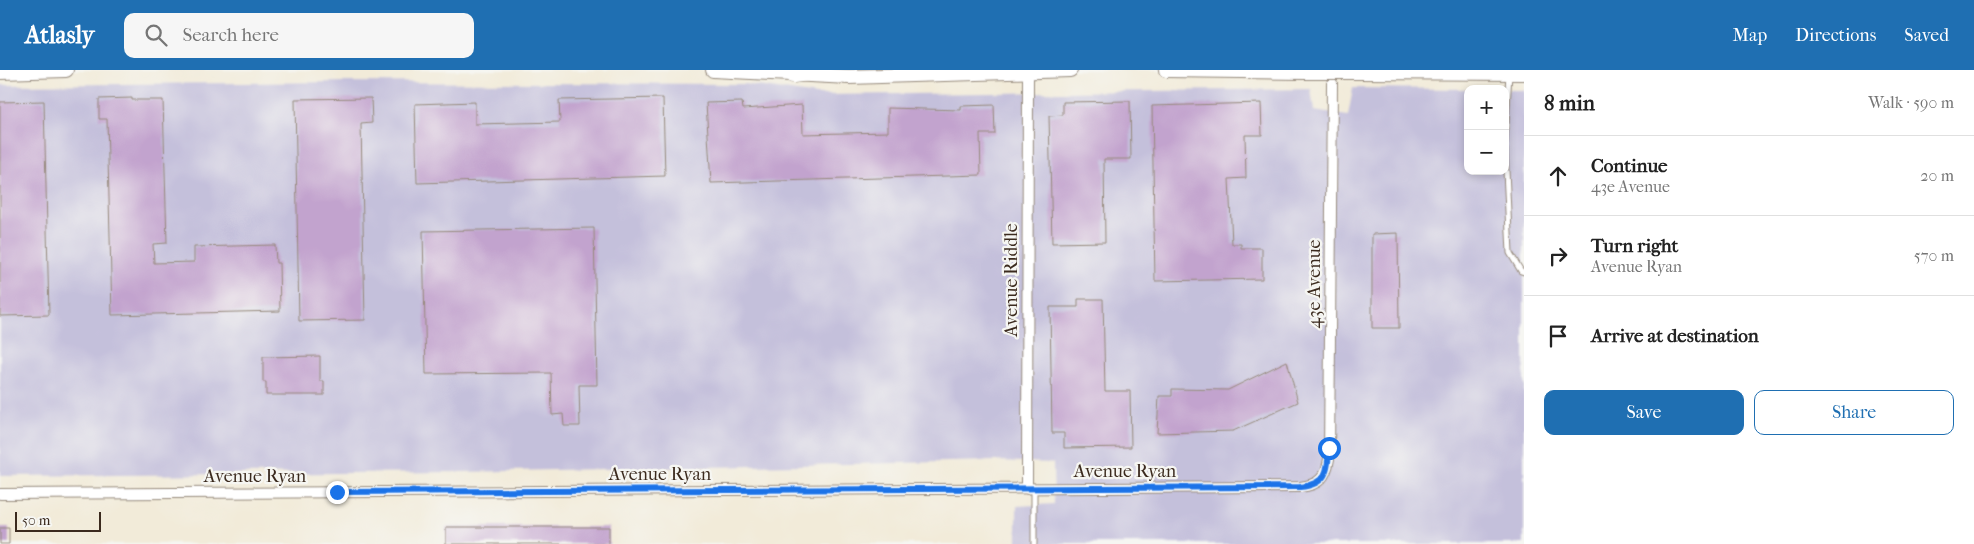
<!DOCTYPE html>
<meta charset="utf-8">
<style>
:root{--surface:#fff;--page:#f6f6f6;--text:#222;--muted:#767676;--line:#e0e0e0;--accent:#1f6fb2}
body{margin:0;font-family:"IM FELL French Canon",serif;background:var(--page);color:var(--text)}
.controls{position:absolute;right:15px;top:15px;display:grid;overflow:hidden;border-radius:10px;box-shadow:0 2px 8px #0003}
.controls button{width:45px;height:45px;display:grid;place-items:center;padding:0;border:0;border-bottom:1px solid var(--line);background:var(--surface);color:var(--text);font:25px sans-serif}
.scale{position:absolute;left:15px;bottom:12px;width:86px;box-sizing:border-box;padding-left:5px;border:2px solid #3b2a1e;border-top:0;font-size:14px;line-height:18px;white-space:nowrap;color:#3b2a1e;-webkit-text-stroke:4px #f6f6f2;paint-order:stroke}
.stop{position:absolute;width:15px;height:15px;margin:-11px;border:4px solid #1a73e8;border-radius:50%;background:#fff}
.stop.end{background:#1a73e8;border-color:#fff;box-shadow:0 1px 5px #0008}
.list{margin:0;padding:0;list-style:none}
h2{display:flex;justify-content:space-between;align-items:center;height:65px;margin:0;padding:0 20px;font-size:21px}
h2 small{font-size:16px;font-weight:400;color:var(--muted)}
.list li{display:grid;grid-template-columns:32px 1fr auto;gap:15px;align-items:center;box-sizing:border-box;height:80px;padding:0 20px;border-top:1px solid var(--line)}
.list b{display:block;font-size:19px;white-space:nowrap}
.list p{margin:0;font-size:16px;white-space:nowrap;color:var(--muted)}
.list em{font-size:16px;font-style:normal;color:var(--muted)}
.actions{display:flex;gap:10px;padding:15px 20px}
.actions a{flex:1;padding:11px 0;border:1px solid var(--accent);border-radius:10px;text-align:center;font-size:18px;color:var(--accent)}
.actions .main{background:var(--accent);color:#fff}
.icon{flex:none;width:28px;height:28px;fill:none;stroke:currentColor;stroke-width:2;stroke-linecap:round;stroke-linejoin:round}
.map{position:relative;flex:none;width:1524px;height:474px;overflow:hidden}
header{display:flex;align-items:center;gap:30px;box-sizing:border-box;height:70px;padding:0 25px;background:var(--accent);color:#fff}
header strong{font-size:24px}
nav{display:flex;gap:28px;margin-inline-start:auto;font-size:18px}
.search{width:350px;height:45px;background:var(--page);display:flex;align-items:center;gap:12px;box-sizing:border-box;padding:0 18px;border-radius:10px;color:var(--muted);font-size:19px}
main{display:flex}
aside{flex:1;background:var(--surface)}
.map>svg:first-child{display:block}
</style>
<header>
<strong>Atlasly</strong>
<div class="search"><svg class="icon" aria-label="search" viewBox="0 0 24 24"><circle cx="10" cy="10" r="6"/><path d="M15 15l6 6"/></svg>Search here</div>
<nav><a>Map</a><a>Directions</a><a>Saved</a></nav>
</header>
<main>
<div class="map">
<svg width="1524" height="474" viewBox="0 0 1524 474">
<rect width="100%" height="100%" fill="#f6f6f2"/>
<filter id="ink" filterUnits="userSpaceOnUse"><feTurbulence type="fractalNoise" baseFrequency=".02" numOctaves="2"/><feDisplacementMap in="SourceGraphic" scale="10" xChannelSelector="R" yChannelSelector="G"/><feConvolveMatrix kernelMatrix="1 2 1 2 8 2 1 2 1" color-interpolation-filters="sRGB"/></filter>
<filter id="wash" filterUnits="userSpaceOnUse"><feTurbulence type="fractalNoise" baseFrequency=".0096" numOctaves="4" result="noise"/><feDisplacementMap in="SourceGraphic" scale="20" xChannelSelector="R" yChannelSelector="G"/><feGaussianBlur stdDeviation="1.12" result="paint"/><feColorMatrix in="noise" values="0 0 0 0 0 0 0 0 0 0 0 0 0 0 0 0 0 1.4 0 .05"/><feComposite in="paint" operator="in"/></filter>
<g filter="url(#wash)">
<rect width="100%" height="100%" fill="#f2ebd9"/>
<!-- industrial -->
<path fill="#c4c0db" d="M 351,12 L 744,14 L 816,25 L 1311,19 L 1314,41 L 1348,46 L 1353,18 L 1470,19 L 1468,19 L 1468,101 L 1505,101 L 1505,20 L 1524,20 L 1524,474 L 1017,474 L 1017,436 L 1054,434 L 1053,393 L 997,391 L 461,402 L 0,406 L 0,15 Z"/>
<g id="blocks">
<!-- building -->
<path fill="#c2a3ce" d="M 132,28 L 132,30 L 163,30 L 167,173 L 153,174 L 154,193 L 194,192 L 194,177 L 275,175 L 276,193 L 279,193 L 280,241 L 112,245 L 107,49 L 99,49 L 99,29 Z
M 371,28 L 372,53 L 361,54 L 365,250 L 299,251 L 295,29 Z
M 663,28 L 665,106 L 417,113 L 415,34 L 475,32 L 475,54 L 560,52 L 559,30 Z
M 44,31 L 49,245 L 0,246 L 0,32 Z
M 1130,31 L 1131,89 L 1104,89 L 1105,172 L 1052,173 L 1049,46 L 1063,45 L 1063,32 Z
M 742,32 L 743,39 L 802,35 L 803,64 L 888,62 L 888,38 L 961,40 L 961,36 L 994,35 L 995,64 L 980,64 L 981,105 L 711,113 L 706,33 Z
M 1261,33 L 1262,65 L 1245,65 L 1246,108 L 1229,109 L 1232,174 L 1241,174 L 1241,178 L 1262,178 L 1262,209 L 1155,211 L 1152,36 Z
M 594,158 L 597,315 L 579,315 L 580,356 L 564,356 L 563,344 L 552,345 L 551,303 L 426,304 L 423,161 Z
M 1398,163 L 1399,258 L 1372,258 L 1372,164 Z
M 1078,229 L 1103,229 L 1105,321 L 1130,321 L 1131,377 L 1064,378 L 1064,363 L 1052,363 L 1050,237 L 1078,237 Z
M 320,286 L 320,311 L 324,311 L 324,325 L 266,325 L 266,312 L 263,312 L 263,287 Z
M 1287,291 L 1298,332 L 1233,361 L 1157,363 L 1159,326 L 1172,326 L 1172,319 L 1228,320 Z
M 446,457 L 609,457 L 609,474 L 446,474 Z
M 0,458 L 9,458 L 9,474 L 0,474 Z"/>
</g>
</g>
<g filter="url(#ink)">
<use href="#blocks" fill-opacity="0" stroke="#968a7c" stroke-width="1"/>
<g fill="none" stroke-linecap="round" stroke-linejoin="round">
<defs>
<path id="lane" d="M 1505,73 L 1509,3
M 1505,80 L 1510,183 L 1521,201 L 1524,202
M 1034,419 L 1034,474"/>
<path id="street" d="M 1027,419 L 1028,1
M 0,424 L 1300,417 C 1319,415 1326,408 1329,389 L 1332,13"/>
<path id="secondary" d="M 713,0 L 849,7 L 1070,0
M 1166,0 L 1305,2
M 0,2 L 66,0
M 1360,2 L 1524,3"/>
<path id="highway" d="M 793,4 L 822,0"/>
</defs>
<!-- lane casing -->
<use href="#lane" stroke="#968a7c" stroke-width="7"/>
<!-- street casing -->
<use href="#street" stroke="#968a7c" stroke-width="12"/>
<!-- secondary casing -->
<use href="#secondary" stroke="#968a7c" stroke-width="16"/>
<!-- highway casing -->
<use href="#highway" stroke="#968a7c" stroke-width="19"/>
<!-- lane -->
<use href="#lane" stroke="#fff" stroke-width="5"/>
<!-- street -->
<use href="#street" stroke="#fff" stroke-width="10"/>
<!-- secondary -->
<use href="#secondary" stroke="#fff" stroke-width="14"/>
<!-- highway -->
<use href="#highway" stroke="#fff" stroke-width="18"/>
<defs>
<path id="secondary-bridge" d="M 1305,2 L 1360,2"/>
</defs>
<!-- secondary-bridge casing -->
<use href="#secondary-bridge" stroke="#968a7c" stroke-width="16" stroke-linecap="butt"/>
<!-- secondary-bridge -->
<use href="#secondary-bridge" stroke="#fff" stroke-width="14"/>
</g>
</g>
<g fill="none" stroke-linecap="round" stroke-linejoin="round" filter="url(#ink)">
<!-- route -->
<path stroke="#1a73e8" stroke-width="6" d="M 337,422 L 1300,417 C 1327,414 1328,402 1329,378"/>
</g>
<g text-anchor="middle" stroke-width="4.5" stroke-linejoin="round" paint-order="stroke">
<!-- street labels -->
<g font-size="18" fill="#3b2a1e" stroke="#f6f6f2">
<text transform="translate(1011 210) rotate(-90)" y="6">Avenue Riddle</text>
<text transform="translate(1314 214) rotate(-90)" y="6">43e Avenue</text>
<text x="1125" y="407">Avenue Ryan</text>
<text x="660" y="410">Avenue Ryan</text>
<text x="255" y="412">Avenue Ryan</text>
</g>
</g>
</svg>
<div class="controls">
<button>+</button>
<button>−</button>
</div>
<div class="scale">50 m</div>
<div class="stop" style="left:1329px;top:378px"></div>
<div class="stop end" style="left:337px;top:422px"></div>
</div>
<aside>
<h2>8 min<small>Walk · 590 m</small></h2>
<ul class="list">
<li><svg class="icon" aria-label="ahead" viewBox="0 0 24 24"><path d="M12 20V5M6 11l6-6 6 6"/></svg><div><b>Continue</b><p>43e Avenue</p></div><em>20 m</em></li>
<li><svg class="icon" aria-label="right" viewBox="0 0 24 24"><path d="M7 20v-9h11M14 6l5 5-5 5"/></svg><div><b>Turn right</b><p>Avenue Ryan</p></div><em>570 m</em></li>
<li><svg class="icon" aria-label="arrive" viewBox="0 0 24 24"><path d="M6 21V4h12l-3 4 3 4H6"/></svg><div><b>Arrive at destination</b></div></li>
</ul>
<div class="actions"><a class="main">Save</a><a>Share</a></div>
</aside>
</main>
